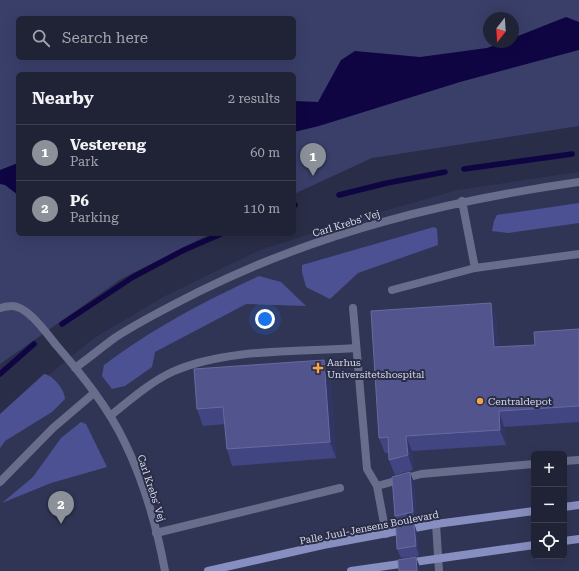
<!DOCTYPE html>
<meta charset="utf-8">
<style>
:root{--surface:#202235;--page:#282a3d;--text:#f1f3f6;--muted:#a2a4ad;--line:#3d3f50;--accent:#8c9099}
body{margin:0;font-family:"Roboto Serif",serif;background:var(--page);color:var(--text)}
.controls{position:absolute;right:12px;bottom:12px;display:grid;overflow:hidden;border-radius:6px;box-shadow:0 4px 16px #0002}
.controls button{width:36px;height:36px;display:grid;place-items:center;padding:0;border:0;border-bottom:1px solid var(--line);background:var(--surface);color:var(--text);font:20px sans-serif}
.compass{position:absolute;left:483px;top:12px;width:36px;height:36px;border-radius:50%;background:var(--surface);box-shadow:0 4px 16px #0002;rotate:197deg}
.you{position:absolute;left:265px;top:319px;width:14px;height:14px;margin:-10px;border:3px solid #fff;border-radius:50%;background:#1a73e8;box-shadow:0 0 0 6px #1a73e833}
.badge{display:grid;place-items:center;width:26px;height:26px;border-radius:50%;background:var(--accent);color:#fff;font-size:13px;font-weight:700}
.pin{position:absolute;translate:-50% -33px;filter:drop-shadow(0 1px 2px #0008)}
.pin::after{content:'';position:absolute;top:21px;width:14px;height:12px;background:inherit;clip-path:polygon(0 0,100% 0,50% 100%)}
.list{margin:0;padding:0;list-style:none}
h2{display:flex;justify-content:space-between;align-items:center;height:52px;margin:0;padding:0 16px;font-size:17px}
h2 small{font-size:13px;font-weight:400;color:var(--muted)}
.list li{display:grid;grid-template-columns:26px 1fr auto;gap:12px;align-items:center;box-sizing:border-box;height:56px;padding:0 16px;border-top:1px solid var(--line)}
.list b{display:block;font-size:15px;white-space:nowrap}
.list p{margin:0;font-size:13px;white-space:nowrap;color:var(--muted)}
.list em{font-size:13px;font-style:normal;color:var(--muted)}
.icon{flex:none;width:22px;height:22px;fill:none;stroke:currentColor;stroke-width:2;stroke-linecap:round;stroke-linejoin:round}
.map{position:relative;flex:none;width:579px;height:571px;overflow:hidden}
.search{position:absolute;background:var(--surface);box-shadow:0 4px 16px #0002;left:16px;top:16px;width:280px;height:44px;display:flex;align-items:center;gap:10px;box-sizing:border-box;padding:0 14px;border-radius:6px;color:var(--muted);font-size:15px}
.panel{position:absolute;background:var(--surface);box-shadow:0 4px 16px #0002;left:16px;top:72px;width:280px;height:164px;border-radius:6px}
.map>svg:first-child{display:block}
</style>
<div class="map">
<svg width="579" height="571" viewBox="0 0 579 571">
<rect width="100%" height="100%" fill="#2a2d47"/>
<!-- built -->
<path fill="#313555" fill-rule="evenodd" d="M 579,172 L 579,571 L 0,571 L 0,415 L 94,338 L 165,296 L 260,250 L 373,214 L 458,190 ZM 534,454 L 564,454 L 564,556 L 534,556 Z"/>
<!-- green -->
<path fill="#3a3f6a" fill-rule="evenodd" d="M 0,0 L 579,0 L 579,126 L 372,158 L 294,194 L 294,74 L 18,74 L 18,234 L 210,234 L 121,279 L 0,364 ZM 18,18 L 294,18 L 294,58 L 18,58 ZM 489,18 L 513,18 L 513,42 L 489,42 Z"/>
<!-- forest -->
<path fill="#4c5194" d="M 579,203 L 579,223 L 508,233 L 492,231 L 494,221 L 497,215 Z
M 434,227 L 437,229 L 438,245 L 358,273 L 330,299 L 306,287 L 302,272 L 302,265 Z
M 259,276 L 281,282 L 306,306 L 246,304 L 155,352 L 152,367 L 125,386 L 112,389 L 102,376 L 104,365 C 153,328 203,302 259,276 Z
M 44,374 C 53,375 65,390 65,399 L 52,412 L 5,441 L 0,448 L 0,414 Z
M 81,422 L 86,424 L 107,467 L 51,483 L 2,503 L 33,477 L 61,438 Z"/>
<!-- water -->
<path fill="#0f0543" d="M 566,17 L 579,22 L 579,50 L 460,82 L 319,126 L 294,132 L 294,101 L 318,102 L 341,60 L 355,51 L 420,57 L 487,48 L 503,42 L 513,42 L 513,38 Z
M 18,163 L 18,195 L 5,185 L 0,184 L 0,170 Z"/>
<g fill="none" stroke-linecap="round" stroke-linejoin="round">
<!-- stream -->
<path stroke="#0f0543" stroke-width="5.5" d="M 464,169 L 572,154
M 339,195 L 387,183 L 445,172
M 294,206 L 295,205
M 62,324 L 133,277 L 184,250 L 221,234
M 0,374 L 34,344"/>
<!-- lane -->
<path stroke="#686d8c" stroke-width="8" d="M 462,201 L 475,268
M 392,290 L 475,268 L 579,254
M 0,308 C 4,307 8,306 12,306 C 28,306 47,334 57,346 C 82,375 108,407 125,443 C 144,482 157,528 165,571
M 353,308 L 367,469 L 377,486 L 386,534
M 75,368 C 89,358 102,347 116,337 C 142,320 171,306 198,292 C 319,232 446,201 579,182
M 110,416 C 130,400 149,383 172,372 C 225,348 299,352 356,348
M 564,461 L 579,460
M 0,482 L 53,428 L 94,393
M 377,486 L 421,474 L 534,464
M 436,524 L 439,571
M 156,533 L 340,488"/>
<!-- secondary -->
<path stroke="#878fc0" stroke-width="8" d="M 564,507 L 579,505
M 564,541 L 579,539
M 208,571 L 323,545 L 436,524 L 534,511
M 351,571 L 534,545"/>
</g>
<!-- wall -->
<path fill="#414582" d="M 491,303 L 496,318 L 498,347 L 535,345 L 579,329 L 579,422 L 504,427 L 506,445 L 412,451 L 413,470 L 395,475 L 389,460 L 389,453 L 385,453 L 379,438 Z
M 324,360 L 330,377 L 336,458 L 232,466 L 227,449 L 225,424 L 203,426 L 197,409 Z
M 414,482 L 417,522 L 398,525 L 395,516 Z
M 414,523 L 417,533 L 419,556 L 401,558 L 397,549 Z"/>
<!-- shaded-wall -->
<path fill="#313566" d="M 491,303 L 496,318 L 499,363 L 494,347 Z
M 324,360 L 330,377 L 336,458 L 330,442 Z
M 499,411 L 504,427 L 506,445 L 500,430 Z
M 406,436 L 412,451 L 413,470 L 408,455 Z
M 410,472 L 414,482 L 417,522 L 413,512 Z
M 414,523 L 417,533 L 419,556 L 416,546 Z
M 416,557 L 420,567 L 420,571 L 417,571 Z"/>
<!-- building -->
<path fill="#52558d" stroke="#676a9c" d="M 491,303 L 494,347 L 535,345 L 534,332 L 579,329 L 579,406 L 499,411 L 500,430 L 406,436 L 408,455 L 389,460 L 388,437 L 379,438 L 371,311 Z
M 324,360 L 330,442 L 227,449 L 223,407 L 197,409 L 194,369 Z
M 410,472 L 413,512 L 395,516 L 392,477 Z
M 414,523 L 416,546 L 397,549 L 396,527 Z
M 416,557 L 417,571 L 399,571 L 398,560 Z"/>
<!-- markers -->
<g fill="#f4a443" stroke="#2a2d47" stroke-width="1.5">
<path d="M316 362h4v4h4v4h-4v4h-4v-4h-4v-4h4z"/>
<circle cx="480" cy="401" r="4"/>
</g>
<g text-anchor="middle" stroke-width="4" stroke-linejoin="round" paint-order="stroke">
<!-- street labels -->
<g font-size="10" fill="#d8dbeb" stroke="#2a2d47">
<text transform="translate(346 223) rotate(-17)" y="4">Carl Krebs' Vej</text>
<text transform="translate(152 488) rotate(72)" y="4">Carl Krebs' Vej</text>
<text transform="translate(369 527) rotate(-11)" y="4">Palle Juul-Jensens Boulevard</text>
</g>
<!-- poi labels -->
<g font-size="10" fill="#d8dbeb" stroke="#2a2d47" text-anchor="start">
<text x="327" y="366">Aarhus<tspan x="327" dy="12">Universitetshospital</tspan></text>
<text x="488" y="405">Centraldepot</text>
</g>
</g>
</svg>
<div class="controls">
<button>+</button>
<button>−</button>
<button><svg class="icon" aria-label="locate" viewBox="0 0 24 24"><circle cx="12" cy="12" r="6"/><path d="M12 2v4M12 18v4M2 12h4M18 12h4"/></svg></button>
</div>
<svg class="compass" viewBox="-18 -18 36 36"><path d="M0-13l5 13h-10z" fill="#e53935"/><path d="M0 13l5-13h-10z" fill="#a2a4ad"/></svg>
<div class="you"></div>
<div class="pin badge" style="left:313px;top:176px">1</div>
<div class="pin badge" style="left:61px;top:524px">2</div>
<div class="search"><svg class="icon" aria-label="search" viewBox="0 0 24 24"><circle cx="10" cy="10" r="6"/><path d="M15 15l6 6"/></svg>Search here</div>
<section class="panel">
<h2>Nearby<small>2 results</small></h2>
<ul class="list">
<li><span class="badge">1</span><div><b>Vestereng</b><p>Park</p></div><em>60 m</em></li>
<li><span class="badge">2</span><div><b>P6</b><p>Parking</p></div><em>110 m</em></li>
</ul>
</section>
</div>
